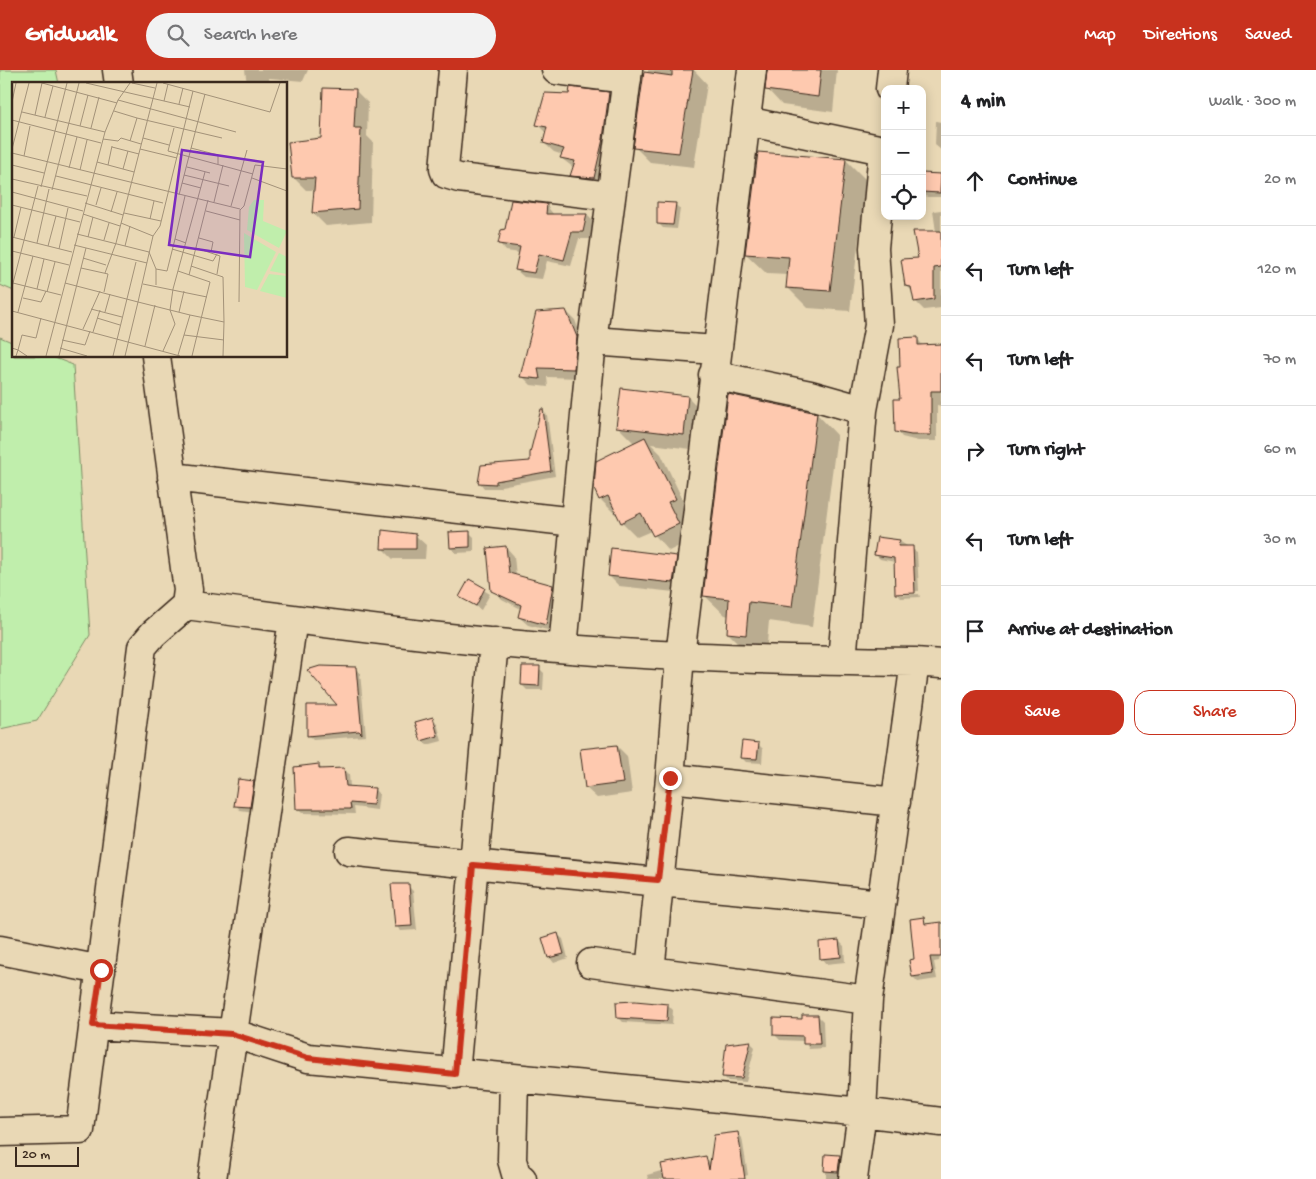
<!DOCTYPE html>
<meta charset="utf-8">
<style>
:root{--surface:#fff;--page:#f2f2f2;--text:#202124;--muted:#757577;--line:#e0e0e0;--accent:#c8321e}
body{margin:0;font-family:"Gochi Hand",sans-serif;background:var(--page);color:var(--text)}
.controls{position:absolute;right:15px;top:15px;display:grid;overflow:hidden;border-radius:10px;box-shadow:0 2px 12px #0003}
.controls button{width:45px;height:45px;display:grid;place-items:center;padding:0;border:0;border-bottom:1px solid var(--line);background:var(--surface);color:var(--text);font:25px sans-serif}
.scale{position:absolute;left:15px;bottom:12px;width:64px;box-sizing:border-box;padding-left:5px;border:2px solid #3b2a1e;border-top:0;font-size:14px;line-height:18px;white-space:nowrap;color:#3b2a1e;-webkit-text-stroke:4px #e9d8b5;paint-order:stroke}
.stop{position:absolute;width:15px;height:15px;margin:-11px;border:4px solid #c8321e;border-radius:50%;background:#fff}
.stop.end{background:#c8321e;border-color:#fff;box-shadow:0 1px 5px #0008}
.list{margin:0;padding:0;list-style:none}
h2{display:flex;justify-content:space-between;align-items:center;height:65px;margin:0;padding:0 20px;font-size:21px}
h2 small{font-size:16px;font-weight:400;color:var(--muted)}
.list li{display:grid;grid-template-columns:32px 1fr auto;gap:15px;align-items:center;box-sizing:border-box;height:90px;padding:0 20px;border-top:1px solid var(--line)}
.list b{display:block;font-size:19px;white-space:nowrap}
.list em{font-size:16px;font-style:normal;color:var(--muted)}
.actions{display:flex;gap:10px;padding:15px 20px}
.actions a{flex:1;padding:11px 0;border:1px solid var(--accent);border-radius:15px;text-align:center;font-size:18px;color:var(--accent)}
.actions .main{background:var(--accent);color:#fff}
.icon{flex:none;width:28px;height:28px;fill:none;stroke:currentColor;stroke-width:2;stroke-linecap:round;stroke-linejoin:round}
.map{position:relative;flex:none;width:941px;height:1109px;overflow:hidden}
header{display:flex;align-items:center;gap:30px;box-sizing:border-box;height:70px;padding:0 25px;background:var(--accent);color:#fff}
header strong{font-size:24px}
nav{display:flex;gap:28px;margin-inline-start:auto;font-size:18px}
.search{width:350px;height:45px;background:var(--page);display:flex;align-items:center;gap:12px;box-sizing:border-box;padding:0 18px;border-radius:28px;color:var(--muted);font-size:19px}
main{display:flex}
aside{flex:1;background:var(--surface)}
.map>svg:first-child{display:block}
</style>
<header>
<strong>Gridwalk</strong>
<div class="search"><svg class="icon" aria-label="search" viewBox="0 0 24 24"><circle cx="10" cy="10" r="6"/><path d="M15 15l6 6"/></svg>Search here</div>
<nav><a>Map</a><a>Directions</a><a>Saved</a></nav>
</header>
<main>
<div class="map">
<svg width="941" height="1109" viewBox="0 0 941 1109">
<rect width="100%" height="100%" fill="#e9d8b5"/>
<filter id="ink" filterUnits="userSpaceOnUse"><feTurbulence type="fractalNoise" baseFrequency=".02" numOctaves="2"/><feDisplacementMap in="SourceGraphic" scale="10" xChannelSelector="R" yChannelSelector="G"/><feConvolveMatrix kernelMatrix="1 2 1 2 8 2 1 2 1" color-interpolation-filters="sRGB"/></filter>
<g filter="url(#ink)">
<!-- green -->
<path fill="#c0eeac" stroke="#7e8c65" d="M 0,0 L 56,0 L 59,14 L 14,14 L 14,221 L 0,215 Z
M 0,267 L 14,273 L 14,286 L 50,286 L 73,295 L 90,565 L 37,651 L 0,659 Z"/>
<!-- shadow -->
<path fill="#0003" fill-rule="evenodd" d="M 245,0 L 308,0 L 303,11 L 269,8 L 270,14 L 247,14 Z
M 648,0 L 694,0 L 707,14 L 694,97 L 650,92 L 635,77 Z
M 768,0 L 837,0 L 833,42 L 782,35 L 767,19 Z
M 355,20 L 368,33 L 367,66 L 373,72 L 371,152 L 326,156 L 313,143 L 315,120 L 306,120 L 293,107 Z
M 609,24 L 618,33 L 603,117 L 581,115 L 572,105 L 574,98 L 561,88 L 563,85 L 554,82 L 544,73 L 547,64 L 538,55 L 570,25 Z
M 936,51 L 941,52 L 941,80 L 935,75 Z
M 759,84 L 846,90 L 866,110 L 850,241 L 808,238 L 787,217 L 788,205 L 767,204 L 746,184 Z
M 923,105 L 941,106 L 941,127 L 927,127 L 922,122 Z
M 675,134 L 680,139 L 677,159 L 663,158 L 658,153 Z
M 546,135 L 554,145 L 587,145 L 594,152 L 590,169 L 579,169 L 571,196 L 547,191 L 542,209 L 524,207 L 516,200 L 520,183 L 506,181 L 499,173 L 506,160 Z
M 941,140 L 941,238 L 924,240 L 916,232 L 914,223 L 906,215 L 936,162 L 933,141 Z
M 566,241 L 575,250 L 585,277 L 582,308 L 547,307 L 548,317 L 531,315 L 522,306 Z
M 917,268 L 923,276 L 941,276 L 941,294 L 907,301 Z
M 941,308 L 941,336 L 937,335 L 937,371 L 918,371 L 902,367 L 897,361 L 901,330 Z
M 729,326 L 817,344 L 837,365 L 812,557 L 769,551 L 766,584 L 748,583 L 728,563 L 729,546 L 725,545 L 704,525 Z
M 688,327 L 703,342 L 699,380 L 651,374 L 661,384 L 690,445 L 683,448 L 693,469 L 669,481 L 651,461 L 637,467 L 622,452 L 618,444 L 616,445 L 600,429 L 635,374 L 618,357 ZM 646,439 L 647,441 L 626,451 L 626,448 Z
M 542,340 L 547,345 L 555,406 L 501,416 L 500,418 L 484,418 L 480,413 L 532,392 Z
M 469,462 L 474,467 L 474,482 L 456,483 L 451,478 Z
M 415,465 L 426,475 L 425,489 L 393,489 L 382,478 Z
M 899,471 L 917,482 L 919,521 L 899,522 L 899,525 L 919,524 L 920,527 L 901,528 L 896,523 L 895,492 L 880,489 L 876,485 Z
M 506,477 L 514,486 L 516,506 L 553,516 L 561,525 L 555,562 L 528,555 L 519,547 L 521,539 L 502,529 L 493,520 Z
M 676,487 L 686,497 L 683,523 L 619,516 L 609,506 Z
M 469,511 L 490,524 L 481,540 L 461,527 Z
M 355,598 L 360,603 L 366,666 L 313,670 L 308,665 L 340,637 Z
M 539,598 L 544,603 L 543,620 L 527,620 L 522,615 Z
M 432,648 L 437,653 L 442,671 L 427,675 L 422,671 Z
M 758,674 L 763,679 L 762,693 L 746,692 L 741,687 Z
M 617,676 L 627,686 L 632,723 L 597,728 L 586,718 Z
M 318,695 L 323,700 L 344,699 L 349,704 L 350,717 L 374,719 L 379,724 L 377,740 L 354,737 L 355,744 L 302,743 L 297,739 Z
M 253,712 L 258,717 L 254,742 L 240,740 L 236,735 Z
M 408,816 L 413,821 L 417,860 L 401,861 L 396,856 Z
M 923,849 L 928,855 L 941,853 L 941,882 L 939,891 L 934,892 L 937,909 L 918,912 L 913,907 L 911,891 L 916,890 Z
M 558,865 L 563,869 L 568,888 L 554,893 L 550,888 L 544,868 Z
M 839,871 L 844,876 L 845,892 L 826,894 L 822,889 Z
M 668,935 L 673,940 L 672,955 L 623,952 L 618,947 Z
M 818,946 L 823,951 L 824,978 L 809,979 L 804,971 L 780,970 L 775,965 L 804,950 Z
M 750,972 L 755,977 L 746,1012 L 728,1011 L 723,1006 Z
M 738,1063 L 742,1068 L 748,1105 L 736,1109 L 648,1109 L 647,1105 L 706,1088 L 711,1093 Z
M 826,1085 L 840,1086 L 845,1091 L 844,1109 L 826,1109 Z"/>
<!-- building -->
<path fill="#fec9af" stroke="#3b2a1e" d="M 672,0 L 693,0 L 679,83 L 633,78 L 644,2 L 672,6 Z
M 767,0 L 821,0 L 818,27 L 765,20 Z
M 570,17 L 609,22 L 603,69 L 594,108 L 570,106 L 575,91 L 560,88 L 564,79 L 543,73 L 547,57 L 536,55 L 545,23 L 569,24 Z
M 323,18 L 356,19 L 354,58 L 361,58 L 358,139 L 312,143 L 315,108 L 292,108 L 288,72 L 321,68 Z
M 758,82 L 846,89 L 830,221 L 786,218 L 789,187 L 745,184 Z
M 922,103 L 941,104 L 940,123 L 922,122 Z
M 511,130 L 547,134 L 546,144 L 587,144 L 583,162 L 572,162 L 564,190 L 539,184 L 534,203 L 515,200 L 520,177 L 498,174 L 501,160 L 505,159 Z
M 657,132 L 676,133 L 673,155 L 657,154 Z
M 913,161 L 941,161 L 941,197 L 934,198 L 934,229 L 914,232 L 911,217 L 905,216 L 901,189 L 918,188 Z
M 566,240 L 577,267 L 574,299 L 538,298 L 540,309 L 520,307 L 536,242 Z
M 918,267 L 918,275 L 941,274 L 941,321 L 931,321 L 931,365 L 911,365 L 895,362 L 894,329 L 900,329 L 897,297 L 900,297 L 899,268 Z
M 621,318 L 688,326 L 684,365 L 616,357 Z
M 728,324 L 817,343 L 792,537 L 749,532 L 746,565 L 727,563 L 729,529 L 703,526 Z
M 541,339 L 543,339 L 551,401 L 496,411 L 496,414 L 478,413 L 481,395 L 530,391 L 530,383 Z
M 645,367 L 676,429 L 668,432 L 679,454 L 653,466 L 641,443 L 621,453 L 608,426 L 599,430 L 594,419 L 596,391 Z
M 382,460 L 416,464 L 416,479 L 381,479 Z
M 470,461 L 470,477 L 450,478 L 449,462 Z
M 877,467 L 900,470 L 898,476 L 913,476 L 915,523 L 895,524 L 894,488 L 874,485 Z
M 506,476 L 509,503 L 553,515 L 546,555 L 518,547 L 521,535 L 491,521 L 487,478 Z
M 611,478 L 677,486 L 673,513 L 608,506 Z
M 469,509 L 485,518 L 476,536 L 459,527 Z
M 320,596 L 356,597 L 362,664 L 359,661 L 307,666 L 307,635 L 337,635 L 307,600 Z
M 522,596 L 540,596 L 539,616 L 521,615 Z
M 433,647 L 438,666 L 421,671 L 415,652 Z
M 742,671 L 759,673 L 757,689 L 740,688 Z
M 617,675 L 623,713 L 585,718 L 580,679 Z
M 319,694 L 319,699 L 344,698 L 346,716 L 375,718 L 373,735 L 350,733 L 351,739 L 296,739 L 294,697 Z
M 238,709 L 254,711 L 250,737 L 234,736 Z
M 391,814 L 409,814 L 412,856 L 395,857 Z
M 924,847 L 925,854 L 941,852 L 941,887 L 930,887 L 933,904 L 912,907 L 909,890 L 914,889 L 910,849 Z
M 558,863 L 564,884 L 548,888 L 542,868 Z
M 839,870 L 841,887 L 820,889 L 819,872 Z
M 635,931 L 668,934 L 667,951 L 617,948 L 616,932 Z
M 802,945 L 818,945 L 820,974 L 803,974 L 803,966 L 773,965 L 773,948 L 802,949 Z
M 751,971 L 742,1008 L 722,1007 L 726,974 Z
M 738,1062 L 745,1109 L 664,1109 L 661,1094 L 706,1086 L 709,1100 L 714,1065 Z
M 825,1084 L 840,1085 L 838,1102 L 824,1101 Z"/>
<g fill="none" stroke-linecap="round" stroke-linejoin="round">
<defs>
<path id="minor" d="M 117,0 L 119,14
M 453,0 L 444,99 L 446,104 L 459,108 L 610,126
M 556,0 L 627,9
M 890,19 L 892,0
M 746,51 L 883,80 L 874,178 L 879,255 L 863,340 L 842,591
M 592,271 L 716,280
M 713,305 L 810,325 L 863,340
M 172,407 L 575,452
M 186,535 C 350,557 515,579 681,586 C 759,590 837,591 915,592 L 941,594
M 563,578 L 592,271 L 628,0
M 670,708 L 896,732
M 349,781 C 526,801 704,815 881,834
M 0,880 L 101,900
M 591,893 L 868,930
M 650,901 L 670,708 L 680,586 L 752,0
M 93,955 L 232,963 L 308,988 L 862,1042 L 941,1052
M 455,1004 L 494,572
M 514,1010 L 512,1090 L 516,1104 L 522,1109
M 0,1062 L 80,1060 L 142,577 L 153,564 L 186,535 L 188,520 L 156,286
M 212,1109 L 293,549
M 853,1109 L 862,1042 L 868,930 L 915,592"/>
</defs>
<!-- minor casing -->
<use href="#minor" stroke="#3b2a1e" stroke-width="31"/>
<!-- minor -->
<use href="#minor" stroke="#e9d8b5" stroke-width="28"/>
</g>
</g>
<g fill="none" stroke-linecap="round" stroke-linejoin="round" filter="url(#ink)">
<!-- route -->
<path stroke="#c8321e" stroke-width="6" d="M 101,900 L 93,955 L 232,964 L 308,988 L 455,1004 L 473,795 L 658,810 L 670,708"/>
</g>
<!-- overview -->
<g transform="translate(12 12)">
<rect width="275" height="275" fill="#e9d8b5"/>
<path d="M 242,118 L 252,118 L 251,139 L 275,149 L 267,166 L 235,148 L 237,125 ZM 232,151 L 264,170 L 245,208 L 233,205 ZM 267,171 L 275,175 L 275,192 L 258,189 ZM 257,192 L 275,194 L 275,216 L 248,209 Z" fill="#c0eeac"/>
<path fill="none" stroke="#a39279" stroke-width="1" d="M 30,1 L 105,21M 74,1 L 178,25M 120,1 L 143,6M 151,1 L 258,30 L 268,1M 106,18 L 224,50M 152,19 L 156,2M 0,20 L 4,1M 167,22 L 171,6M 102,29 L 125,36M 10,30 L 93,50M 23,33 L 30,1M 33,35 L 41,4M 0,38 L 89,61M 68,44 L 76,13M 79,46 L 87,15M 131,56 L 157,63M 91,57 L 106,59 L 109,56 L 129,62M 118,59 L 125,36 L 210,56M 100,65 L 127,72M 179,66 L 206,73 L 206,82M 0,67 L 17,1M 128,67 L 165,76M 156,69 L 241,92M 156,69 L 162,46M 0,71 L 228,127M 12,74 L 18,44M 85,80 L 122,90M 0,83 L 32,91M 96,83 L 100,64M 175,85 L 198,91M 57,86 L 65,55M 111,87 L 116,69M 68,88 L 75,58M 172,93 L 217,104M 44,94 L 151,121M 240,96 L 275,109M 0,97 L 75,114M 170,101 L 189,106M 29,105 L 55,1M 40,108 L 67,1M 0,110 L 71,129M 167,113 L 193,12M 173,114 L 163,157 L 174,161M 202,120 L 211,83M 73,121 L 111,133M 0,123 L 68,140M 84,123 L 89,106M 219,124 L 235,68M 194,129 L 228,138M 99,130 L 105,110M 112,131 L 149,139M 71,132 L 108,144M 138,137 L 142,119M 109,141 L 141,154 L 148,144 L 181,9M 65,152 L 137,170 L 144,187 L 144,203M 141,154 L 126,220 L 178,233 L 166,273M 0,155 L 60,170M 2,155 L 9,125M 76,155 L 81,135M 187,156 L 201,160 L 199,170M 92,158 L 97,141M 25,161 L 37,107M 62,163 L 135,181M 36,164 L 44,134M 113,164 L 118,144M 184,166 L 208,174 L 205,192M 47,167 L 56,126M 160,167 L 201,179 L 205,172M 0,169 L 57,183M 71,176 L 94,183M 179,184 L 211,195 L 212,240M 69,186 L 96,192 L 92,210M 144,187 L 155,189 L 163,157M 166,189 L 198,200 L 180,274M 93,191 L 104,161 L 145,1M 177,193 L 196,118M 1,201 L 49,213M 53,201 L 126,220 L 113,274M 131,202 L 195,215M 0,205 L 26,104M 25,207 L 32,177M 35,210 L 43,180M 11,216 L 29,220 L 34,209M 227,220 L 228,128 L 232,124 L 243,83 L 275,87M 79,227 L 110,235M 0,229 L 168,274M 6,230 L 21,174M 93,230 L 98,212M 167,230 L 172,209M 178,233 L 212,240 L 211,274M 85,236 L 108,243M 71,247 L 88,209M 81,250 L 88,228M 172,253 L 212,258M 50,258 L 73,263 L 78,249M 133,264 L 143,223M 0,266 L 6,268 L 10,253 L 24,256 L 29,236M 48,266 L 75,274M 151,269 L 163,242 L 158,228 L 161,207 L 193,90M 4,274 L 6,268 L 15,274M 34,274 L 93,50 L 106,18 L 118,1M 47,274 L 74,166M 101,274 L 124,180"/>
<path fill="#7b2cbf" fill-opacity="0.15" stroke="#7b2cbf" stroke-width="2.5" d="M 170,68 L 251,80 L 238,175 L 157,163 Z"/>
<rect width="275" height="275" fill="none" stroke="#3b2a1e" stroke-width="2.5"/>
</g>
</svg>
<div class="controls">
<button>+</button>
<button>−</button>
<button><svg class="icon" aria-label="locate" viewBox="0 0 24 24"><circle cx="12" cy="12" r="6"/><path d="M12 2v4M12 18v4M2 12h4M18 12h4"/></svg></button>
</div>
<div class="scale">20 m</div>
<div class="stop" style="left:101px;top:900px"></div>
<div class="stop end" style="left:670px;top:708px"></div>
</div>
<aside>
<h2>4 min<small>Walk · 300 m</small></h2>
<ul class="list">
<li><svg class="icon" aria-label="ahead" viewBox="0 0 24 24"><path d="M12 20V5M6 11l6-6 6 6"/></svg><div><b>Continue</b></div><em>20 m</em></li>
<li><svg class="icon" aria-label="left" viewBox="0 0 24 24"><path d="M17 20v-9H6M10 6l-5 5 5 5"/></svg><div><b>Turn left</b></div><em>120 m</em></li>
<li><svg class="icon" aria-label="left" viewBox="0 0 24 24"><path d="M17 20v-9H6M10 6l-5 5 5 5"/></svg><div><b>Turn left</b></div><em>70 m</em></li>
<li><svg class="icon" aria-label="right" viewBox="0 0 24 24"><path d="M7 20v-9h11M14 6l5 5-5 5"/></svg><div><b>Turn right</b></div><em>60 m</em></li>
<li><svg class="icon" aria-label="left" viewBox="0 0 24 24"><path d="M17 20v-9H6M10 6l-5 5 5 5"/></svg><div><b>Turn left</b></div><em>30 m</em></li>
<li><svg class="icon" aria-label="arrive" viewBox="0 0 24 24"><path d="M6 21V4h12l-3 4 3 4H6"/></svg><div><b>Arrive at destination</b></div></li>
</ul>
<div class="actions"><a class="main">Save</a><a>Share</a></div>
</aside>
</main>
